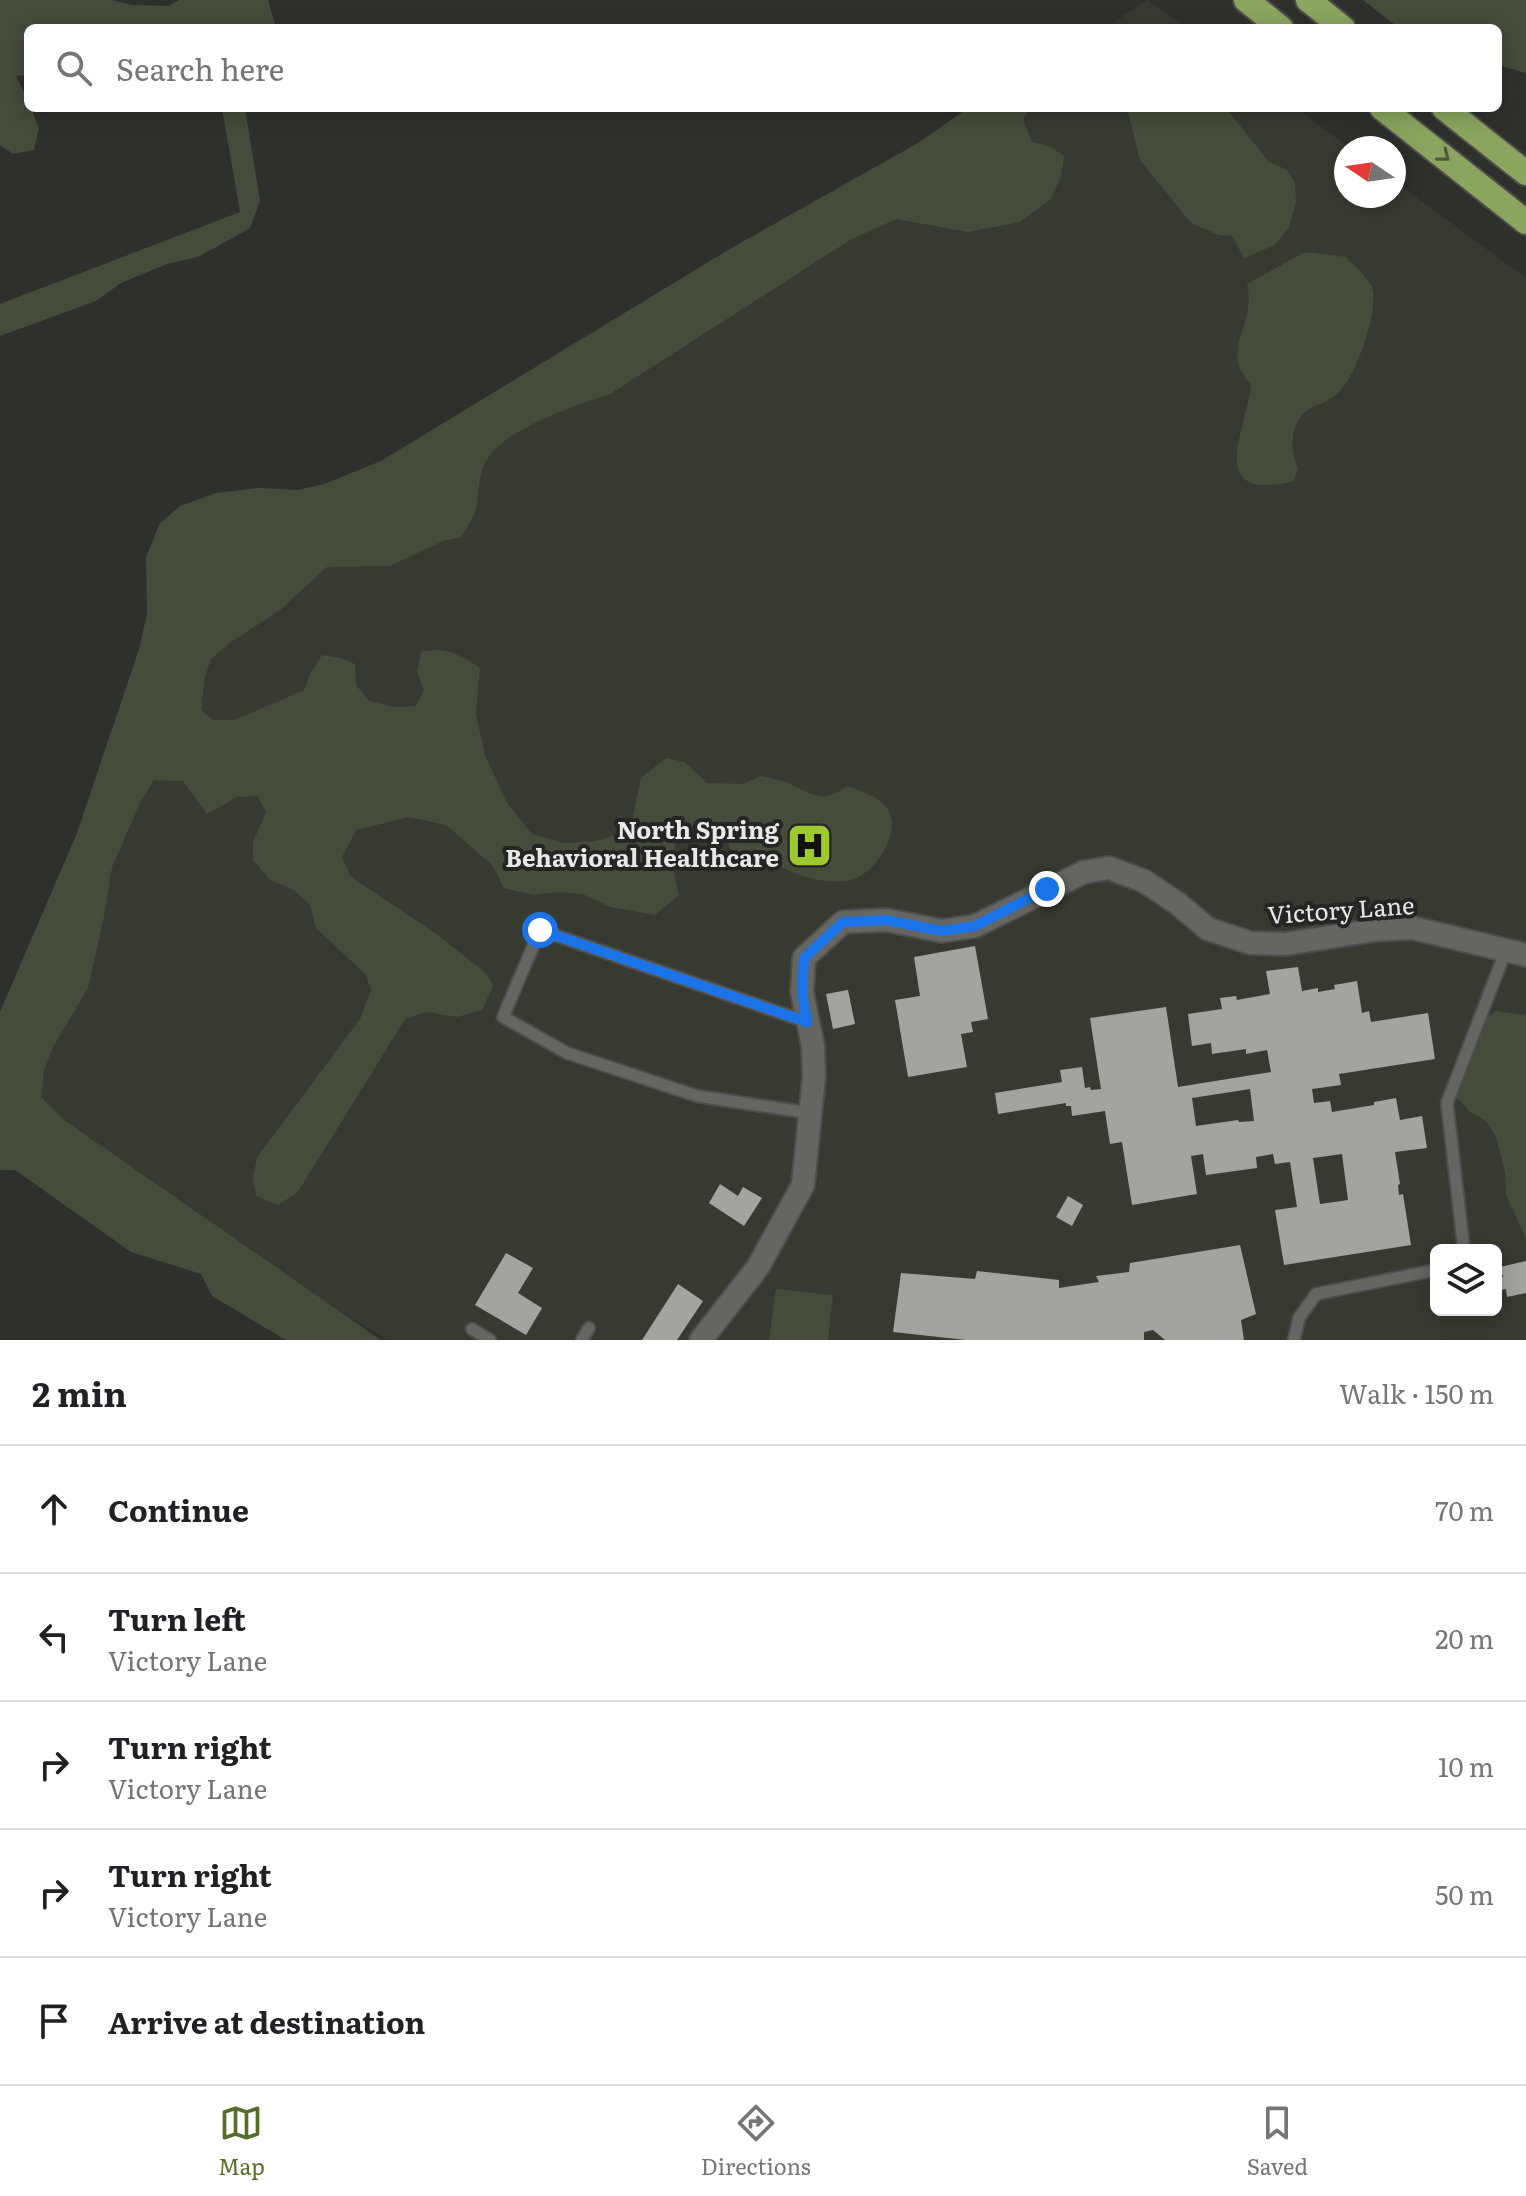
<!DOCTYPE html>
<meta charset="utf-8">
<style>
:root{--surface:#fff;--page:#f6f6f6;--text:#202124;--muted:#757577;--line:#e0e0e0;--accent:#586d29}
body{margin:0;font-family:Literata,serif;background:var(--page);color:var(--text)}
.controls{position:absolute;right:24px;bottom:24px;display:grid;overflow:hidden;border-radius:12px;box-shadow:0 4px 20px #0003}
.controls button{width:72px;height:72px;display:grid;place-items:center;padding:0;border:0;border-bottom:2px solid var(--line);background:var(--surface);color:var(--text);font:40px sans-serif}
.compass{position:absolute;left:1334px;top:136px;width:72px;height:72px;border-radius:50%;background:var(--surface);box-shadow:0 4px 20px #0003;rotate:283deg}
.stop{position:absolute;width:24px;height:24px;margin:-18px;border:6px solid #1a73e8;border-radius:50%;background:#fff}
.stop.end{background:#1a73e8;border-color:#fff;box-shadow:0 2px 8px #0008}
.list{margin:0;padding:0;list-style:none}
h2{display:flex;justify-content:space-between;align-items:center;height:104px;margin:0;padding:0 32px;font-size:34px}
h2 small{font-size:26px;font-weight:400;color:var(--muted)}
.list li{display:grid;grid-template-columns:52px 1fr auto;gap:24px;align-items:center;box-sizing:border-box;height:128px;padding:0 32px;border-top:2px solid var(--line)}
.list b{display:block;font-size:30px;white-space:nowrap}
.list p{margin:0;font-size:26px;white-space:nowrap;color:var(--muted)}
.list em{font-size:26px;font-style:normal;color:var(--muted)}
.icon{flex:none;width:44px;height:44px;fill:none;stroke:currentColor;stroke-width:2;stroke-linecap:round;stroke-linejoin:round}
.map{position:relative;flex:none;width:1526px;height:1340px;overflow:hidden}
.search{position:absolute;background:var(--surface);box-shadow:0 4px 20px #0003;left:24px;right:24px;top:24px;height:88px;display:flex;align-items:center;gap:20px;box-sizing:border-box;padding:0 28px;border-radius:12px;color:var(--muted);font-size:30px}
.sheet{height:744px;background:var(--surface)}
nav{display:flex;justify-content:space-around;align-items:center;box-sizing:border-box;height:112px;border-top:2px solid var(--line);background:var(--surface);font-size:22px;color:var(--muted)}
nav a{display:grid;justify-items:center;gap:4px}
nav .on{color:var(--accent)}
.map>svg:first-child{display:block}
</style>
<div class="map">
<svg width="1526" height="1340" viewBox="0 0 1526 1340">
<rect width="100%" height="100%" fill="#2e302c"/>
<!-- built -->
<path fill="#373a31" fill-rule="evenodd" d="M 1147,0 L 1187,28 L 1106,28 Z
M 987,108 L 1296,108 L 1350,148 L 1346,148 L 1346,196 L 1394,196 L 1394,181 L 1526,278 L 1526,1340 L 387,1340 L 0,1099 L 0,1071 L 187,620 ZM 1436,1250 L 1496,1250 L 1496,1310 L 1436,1310 Z"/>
<!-- green -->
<path fill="#454c3c" d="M 0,0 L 112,0 L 132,5 L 169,6 L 179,0 L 268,0 L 276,28 L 28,28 L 28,75 L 16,76 L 28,101 L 28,108 L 31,108 L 39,128 L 34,150 L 13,154 L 0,145 Z
M 1363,0 L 1526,0 L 1526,73 L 1498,65 L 1498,28 L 1399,28 Z
M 222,108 L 245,108 L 260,201 L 250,228 L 198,257 L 167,264 L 121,283 L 96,301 L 0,336 L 0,304 L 240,212 Z
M 968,108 L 1030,108 L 1023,120 L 1032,142 L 1051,147 L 1064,156 L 1061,177 L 1050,200 L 1020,222 L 968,232 L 896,219 L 850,240 L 610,394 C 576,405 504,429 486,461 C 478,474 479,495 476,510 C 473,519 466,528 461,537 L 443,541 L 390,566 L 327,567 L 280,610 L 231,642 L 211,659 L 205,677 L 201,710 L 213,720 L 235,720 L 304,690 L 310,674 L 322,655 L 341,658 L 355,664 L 356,685 L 369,701 L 395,707 L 416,706 L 424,690 L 417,671 L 421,652 C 446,646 460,655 480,668 L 476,714 L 485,756 L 508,804 L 532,834 L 564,843 L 596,841 L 625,832 L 631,823 L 641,778 L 666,758 L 685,762 L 707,783 L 744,784 L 760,776 C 771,778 782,780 792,785 C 818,796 821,803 848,786 C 860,791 876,795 885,806 C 904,828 879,868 857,878 C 843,885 811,880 797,874 C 791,872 786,868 780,868 C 774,868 767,871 761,871 C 740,869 731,852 725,835 L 704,822 L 683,827 C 668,855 672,865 679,895 L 655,915 L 610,907 L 585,895 L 560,892 L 534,895 L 504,888 L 493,866 L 446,825 L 409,817 L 356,830 L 342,857 L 351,877 L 435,933 L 486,973 L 493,986 L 482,1010 L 457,1017 L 426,1012 L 405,1019 L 298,1192 L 278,1205 L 256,1196 L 253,1178 L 257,1157 L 360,1019 L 371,990 L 366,975 L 316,928 L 310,905 L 295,891 L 269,879 L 253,860 L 253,842 L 266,812 L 258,796 L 237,797 L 207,814 L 183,781 L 154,780 L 141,801 L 112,867 L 103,922 L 88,988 L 53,1047 L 44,1070 L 41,1097 L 64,1120 L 381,1340 L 286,1340 L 212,1296 L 201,1274 L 131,1252 L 15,1170 L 0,1170 L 0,1012 L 77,833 L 140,646 L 147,613 L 146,557 L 160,523 L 180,506 L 216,493 L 259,488 L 298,490 L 324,484 L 381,461 L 728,250 L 918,143 Z
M 1127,108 L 1226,108 L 1268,161 L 1287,170 L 1295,182 L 1296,203 L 1289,227 L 1275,245 L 1244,258 L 1232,236 L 1219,235 L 1193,224 L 1182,212 L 1140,160 Z
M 1305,252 L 1346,257 C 1354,266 1371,279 1373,291 C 1377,315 1356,378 1337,394 C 1327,403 1307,407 1301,416 C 1289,434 1291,451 1298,469 L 1294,481 C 1204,503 1246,432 1251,385 C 1246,378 1239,371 1238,362 C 1233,338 1255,317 1247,284 Z
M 1496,1011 L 1526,1015 L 1526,1238 L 1506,1195 L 1505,1172 L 1496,1137 L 1486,1121 L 1470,1112 L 1457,1098 C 1461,1069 1477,1046 1485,1018 Z
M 776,1289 L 833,1295 L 828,1340 L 769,1340 Z"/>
<!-- building -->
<path fill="#a3a4a0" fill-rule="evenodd" d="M 975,946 L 988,1019 L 971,1022 L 973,1032 L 961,1034 L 967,1067 L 908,1077 L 895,1000 L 920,996 L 914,957 Z
M 1298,967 L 1302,991 L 1318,988 L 1318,992 L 1335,989 L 1334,985 L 1357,981 L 1362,1013 L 1369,1011 L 1371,1022 L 1428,1013 L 1435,1059 L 1339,1074 L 1341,1085 L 1312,1089 L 1314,1103 L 1330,1101 L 1332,1112 L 1374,1105 L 1374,1102 L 1396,1098 L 1400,1120 L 1422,1116 L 1427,1148 L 1395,1152 L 1400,1184 L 1398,1185 L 1399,1195 L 1403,1194 L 1411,1245 L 1284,1265 L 1275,1210 L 1297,1207 L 1290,1162 L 1275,1164 L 1273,1154 L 1256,1157 L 1257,1168 L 1206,1175 L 1203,1154 L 1191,1156 L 1197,1194 L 1132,1205 L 1122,1142 L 1110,1144 L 1105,1111 L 1072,1116 L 1071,1106 L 1066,1106 L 1066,1103 L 998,1114 L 995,1093 L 1062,1082 L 1060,1070 L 1082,1067 L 1085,1088 L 1090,1087 L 1091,1090 L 1101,1089 L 1090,1018 L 1166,1007 L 1178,1087 L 1271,1072 L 1267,1050 L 1246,1054 L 1246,1049 L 1212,1054 L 1211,1043 L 1192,1046 L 1188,1014 L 1222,1009 L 1220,998 L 1236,996 L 1237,1000 L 1270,994 L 1266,971 ZM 1250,1089 L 1254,1121 L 1239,1122 L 1238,1120 L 1196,1126 L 1192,1098 ZM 1342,1154 L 1348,1200 L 1320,1204 L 1313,1158 Z
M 848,990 L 855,1024 L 833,1029 L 826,994 Z
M 720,1184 L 738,1196 L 743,1187 L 762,1198 L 744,1226 L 709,1203 Z
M 1068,1196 L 1083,1205 L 1072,1226 L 1056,1217 Z
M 1240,1245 L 1256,1314 L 1241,1320 L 1244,1340 L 1165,1340 L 1153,1330 L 1144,1332 L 1144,1340 L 966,1340 L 893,1332 L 901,1273 L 975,1279 L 977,1271 L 1059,1280 L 1059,1288 L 1099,1282 L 1096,1276 L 1129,1272 L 1130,1263 Z
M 506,1253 L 533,1268 L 518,1293 L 542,1308 L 526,1335 L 475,1305 Z
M 1526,1261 L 1526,1293 L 1507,1297 L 1506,1289 L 1496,1291 L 1496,1278 L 1503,1277 L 1500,1267 Z
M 678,1284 L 703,1301 L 677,1340 L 642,1340 Z"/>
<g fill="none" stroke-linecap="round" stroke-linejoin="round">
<defs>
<path id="lane" d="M 807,1022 L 540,930 L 503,1017 L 567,1053 L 697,1096 L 810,1113
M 1464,1250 L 1447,1103 L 1506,950
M 472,1329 L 490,1340
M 582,1340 L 589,1328
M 1294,1340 L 1299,1318 L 1316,1294 L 1436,1270"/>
<path id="street" d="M 701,1340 L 758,1267 L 803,1185 L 814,1077 L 813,1046 L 802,992 L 804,958 L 843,922 L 886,920 L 942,931 L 975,926 L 1084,872 L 1109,868 L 1144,881 L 1177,903 L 1208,929 L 1251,943 L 1285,944 L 1375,930 L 1413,928 L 1526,955"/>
<path id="highway" d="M 1246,0 L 1281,28
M 1308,0 L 1343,28
M 1382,108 L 1526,222
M 1444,108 L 1526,173"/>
</defs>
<!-- lane casing -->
<use href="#lane" stroke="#4d4e4c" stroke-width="15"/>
<!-- street casing -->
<use href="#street" stroke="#4d4e4c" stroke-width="26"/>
<!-- highway casing -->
<use href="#highway" stroke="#4d4e4c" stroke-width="28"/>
<!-- lane -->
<use href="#lane" stroke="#656662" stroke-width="11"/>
<!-- street -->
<use href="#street" stroke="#656662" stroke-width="22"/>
<!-- highway -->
<use href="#highway" stroke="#8ba55f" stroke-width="24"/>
</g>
<!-- one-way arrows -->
<defs><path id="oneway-chevron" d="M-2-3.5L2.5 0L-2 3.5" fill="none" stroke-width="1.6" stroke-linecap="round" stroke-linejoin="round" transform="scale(2)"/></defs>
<use stroke="#4e593b" href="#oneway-chevron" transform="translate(1444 156) rotate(38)"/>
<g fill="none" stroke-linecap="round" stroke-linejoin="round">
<!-- route -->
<path stroke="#1a73e8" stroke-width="10" d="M 540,930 L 807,1022 L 802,992 L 804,958 L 843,922 L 886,920 L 942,931 L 975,926 L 1047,889"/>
</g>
<!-- icons -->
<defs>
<symbol id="hospital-square" viewBox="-11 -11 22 22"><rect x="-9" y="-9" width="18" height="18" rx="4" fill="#9dca30" stroke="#252623"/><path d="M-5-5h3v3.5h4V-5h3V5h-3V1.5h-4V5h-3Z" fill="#111"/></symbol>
</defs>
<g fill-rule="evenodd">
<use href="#hospital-square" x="784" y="820" width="51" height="51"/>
</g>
<g text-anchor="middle" stroke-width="8" stroke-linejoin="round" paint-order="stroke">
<!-- poi labels -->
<g font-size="24" font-weight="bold" fill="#e8e9e7" stroke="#252623" text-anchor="end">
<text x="779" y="839">North Spring<tspan x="779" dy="28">Behavioral Healthcare</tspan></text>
</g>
<!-- street labels -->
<g font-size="24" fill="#e8e9e7" stroke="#252623">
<text transform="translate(1341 911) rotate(-4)" y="8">Victory Lane</text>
</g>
</g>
</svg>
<div class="controls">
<button><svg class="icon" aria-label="layers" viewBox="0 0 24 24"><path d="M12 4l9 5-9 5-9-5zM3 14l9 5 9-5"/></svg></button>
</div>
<svg class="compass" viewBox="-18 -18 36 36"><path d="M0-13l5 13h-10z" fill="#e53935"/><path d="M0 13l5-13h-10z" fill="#757577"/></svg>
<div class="stop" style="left:540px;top:930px"></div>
<div class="stop end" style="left:1047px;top:889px"></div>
<div class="search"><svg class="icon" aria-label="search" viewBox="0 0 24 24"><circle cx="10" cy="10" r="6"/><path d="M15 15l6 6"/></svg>Search here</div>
</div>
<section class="sheet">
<h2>2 min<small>Walk · 150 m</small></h2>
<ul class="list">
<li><svg class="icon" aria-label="ahead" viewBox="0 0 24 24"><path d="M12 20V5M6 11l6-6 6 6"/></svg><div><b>Continue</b></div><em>70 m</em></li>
<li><svg class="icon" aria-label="left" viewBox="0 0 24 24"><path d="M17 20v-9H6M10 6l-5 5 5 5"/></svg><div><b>Turn left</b><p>Victory Lane</p></div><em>20 m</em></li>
<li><svg class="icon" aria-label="right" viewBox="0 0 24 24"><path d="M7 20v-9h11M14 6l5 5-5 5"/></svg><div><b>Turn right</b><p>Victory Lane</p></div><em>10 m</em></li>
<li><svg class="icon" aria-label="right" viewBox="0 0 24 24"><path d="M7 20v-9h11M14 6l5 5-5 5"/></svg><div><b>Turn right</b><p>Victory Lane</p></div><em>50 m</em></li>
<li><svg class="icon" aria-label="arrive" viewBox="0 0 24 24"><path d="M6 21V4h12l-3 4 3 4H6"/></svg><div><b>Arrive at destination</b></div></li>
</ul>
</section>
<nav>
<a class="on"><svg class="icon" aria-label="map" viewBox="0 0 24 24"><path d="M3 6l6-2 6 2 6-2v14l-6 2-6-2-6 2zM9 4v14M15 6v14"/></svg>Map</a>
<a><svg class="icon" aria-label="directions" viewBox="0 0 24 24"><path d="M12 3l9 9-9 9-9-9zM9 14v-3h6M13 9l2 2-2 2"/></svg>Directions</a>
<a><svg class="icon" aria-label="saved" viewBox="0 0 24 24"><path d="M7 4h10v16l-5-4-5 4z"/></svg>Saved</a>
</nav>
